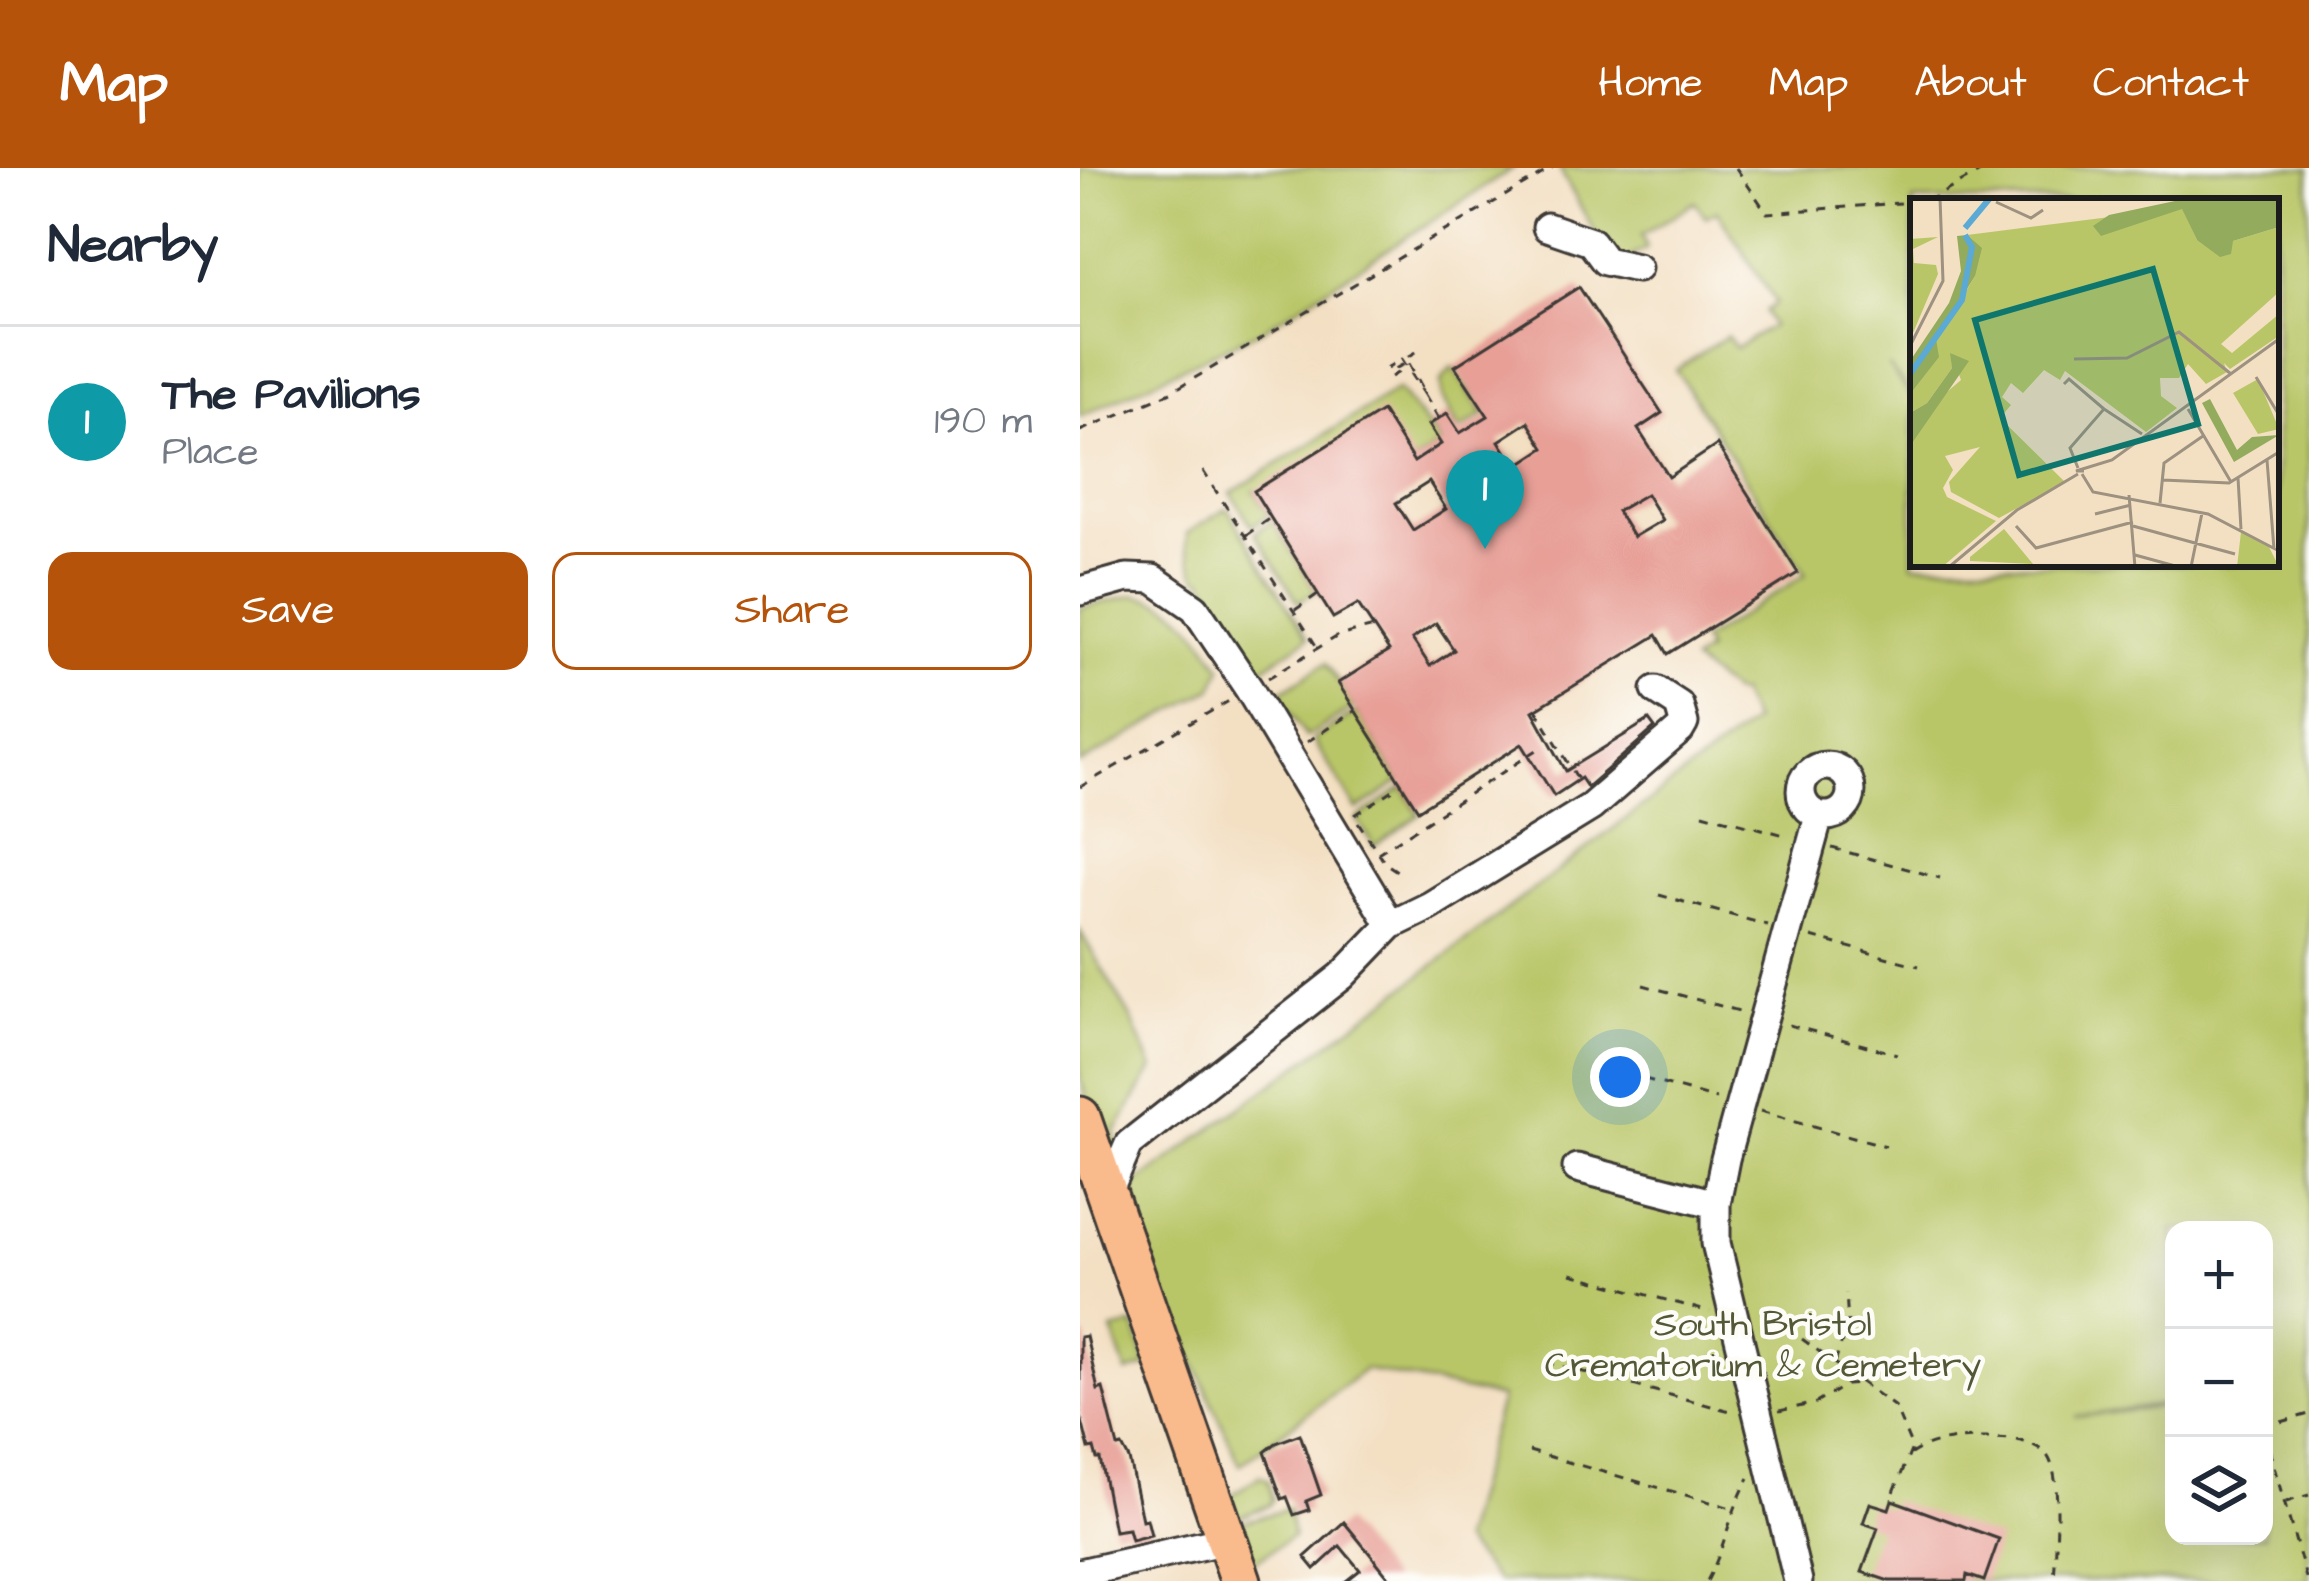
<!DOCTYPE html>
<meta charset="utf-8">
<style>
:root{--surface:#fff;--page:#f2f2f3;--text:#1f2937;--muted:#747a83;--line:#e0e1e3;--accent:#b45309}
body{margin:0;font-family:"Architects Daughter",sans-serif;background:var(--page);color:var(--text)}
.controls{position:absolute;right:36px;bottom:36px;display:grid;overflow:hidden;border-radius:24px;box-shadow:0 12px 48px #0002}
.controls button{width:108px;height:108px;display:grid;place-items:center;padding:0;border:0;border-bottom:3px solid var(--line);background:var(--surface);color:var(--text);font:60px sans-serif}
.you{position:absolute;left:540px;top:909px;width:42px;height:42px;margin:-30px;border:9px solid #fff;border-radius:50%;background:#1a73e8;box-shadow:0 0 0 18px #1a73e833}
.badge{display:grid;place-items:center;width:78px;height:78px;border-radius:50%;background:var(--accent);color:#fff;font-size:39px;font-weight:700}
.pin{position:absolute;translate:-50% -99px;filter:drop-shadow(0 3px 6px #0008)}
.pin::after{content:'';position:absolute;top:63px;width:42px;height:36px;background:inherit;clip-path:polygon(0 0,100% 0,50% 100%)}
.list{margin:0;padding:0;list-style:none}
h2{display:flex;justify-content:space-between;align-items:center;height:156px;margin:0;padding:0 48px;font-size:51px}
h2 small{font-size:39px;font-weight:400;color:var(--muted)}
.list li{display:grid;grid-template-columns:78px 1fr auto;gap:36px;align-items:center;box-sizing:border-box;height:192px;padding:0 48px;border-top:3px solid var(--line)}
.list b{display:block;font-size:45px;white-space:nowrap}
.list p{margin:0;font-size:39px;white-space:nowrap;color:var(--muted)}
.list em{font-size:39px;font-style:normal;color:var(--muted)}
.actions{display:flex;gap:24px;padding:36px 48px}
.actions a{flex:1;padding:27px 0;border:3px solid var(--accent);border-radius:24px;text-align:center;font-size:42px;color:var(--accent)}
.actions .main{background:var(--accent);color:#fff}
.icon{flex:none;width:66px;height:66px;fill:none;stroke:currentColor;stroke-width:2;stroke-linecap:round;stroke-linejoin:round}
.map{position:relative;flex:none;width:1229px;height:1413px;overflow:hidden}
header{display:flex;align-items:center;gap:72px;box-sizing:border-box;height:168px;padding:0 60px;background:var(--accent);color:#fff}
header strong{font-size:57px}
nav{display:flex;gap:66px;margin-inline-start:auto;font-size:42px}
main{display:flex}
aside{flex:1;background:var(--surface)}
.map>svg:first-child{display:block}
</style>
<header>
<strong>Map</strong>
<nav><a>Home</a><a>Map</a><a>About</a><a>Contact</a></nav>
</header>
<main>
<aside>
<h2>Nearby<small></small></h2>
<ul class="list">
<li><span class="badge" style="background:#0f9aa8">1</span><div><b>The Pavilions</b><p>Place</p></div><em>190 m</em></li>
</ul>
<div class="actions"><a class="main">Save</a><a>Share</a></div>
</aside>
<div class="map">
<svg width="1229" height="1413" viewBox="0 0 1229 1413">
<rect width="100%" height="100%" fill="#fdfcf7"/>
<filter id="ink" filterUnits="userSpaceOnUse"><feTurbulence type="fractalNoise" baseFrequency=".00833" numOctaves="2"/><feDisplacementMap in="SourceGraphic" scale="24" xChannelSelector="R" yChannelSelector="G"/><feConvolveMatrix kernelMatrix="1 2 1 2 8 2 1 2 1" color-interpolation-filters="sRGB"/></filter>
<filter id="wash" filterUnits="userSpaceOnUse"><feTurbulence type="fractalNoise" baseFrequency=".004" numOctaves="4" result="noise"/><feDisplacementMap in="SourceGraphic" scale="48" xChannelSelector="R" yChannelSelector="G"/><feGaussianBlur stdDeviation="2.7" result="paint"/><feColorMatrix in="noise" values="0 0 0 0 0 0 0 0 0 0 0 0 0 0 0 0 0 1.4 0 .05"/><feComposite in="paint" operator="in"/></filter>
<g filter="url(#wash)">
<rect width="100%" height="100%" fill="#f3dfc2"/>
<!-- green -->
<path fill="#b9c668" stroke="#6a7142" stroke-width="3" fill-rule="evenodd" d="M 0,0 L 434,0 L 182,162 L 0,248 Z
M 479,0 L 1229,0 L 1229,1413 L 417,1413 L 381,1373 L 421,1230 L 285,1201 L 160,1297 L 45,1037 L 54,1017 L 308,832 L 673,554 L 659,525 L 654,526 L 612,494 L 627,483 L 622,473 L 726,406 L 596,202 L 647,168 L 656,180 L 692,158 L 685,143 L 696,135 L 637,43 L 625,49 L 615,34 L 562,67 L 567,80 L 544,93 L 525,83 ZM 833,33 L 1196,33 L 1196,396 L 833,396 L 833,231 L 808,198 L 833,228 ZM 1094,1062 L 1184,1062 L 1184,1368 L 1094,1368 L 1094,1238 L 995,1249 L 1094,1235 Z
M 372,199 L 404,246 L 380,261 L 362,230 L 361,213 Z
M 318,221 L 361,276 L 334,294 L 174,323 L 189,347 L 172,358 L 151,325 Z
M 147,340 L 228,470 L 180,502 L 176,496 L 171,499 L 149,465 L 155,460 L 124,412 L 116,408 L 106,379 L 107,365 Z
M 192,353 L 236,423 L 218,434 L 175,365 Z
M 55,427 C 106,437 115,460 142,499 L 133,520 L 0,596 L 0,440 Z
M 246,495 L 274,539 L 226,569 L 199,525 Z
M 277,544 L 320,614 L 277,642 L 233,572 Z
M 323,620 L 339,647 L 294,678 L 277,651 Z
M 0,763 L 51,850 L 73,901 L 35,965 L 39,977 L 29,993 L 0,911 Z
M 54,1157 L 67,1198 L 47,1205 L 32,1162 Z
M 180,1308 L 188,1312 L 193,1331 L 190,1337 L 157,1350 L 159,1355 L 208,1341 L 213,1368 L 171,1396 L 148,1329 Z"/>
<g id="blocks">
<!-- building -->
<path fill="#e79f96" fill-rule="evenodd" d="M 499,119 L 582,245 L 558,261 L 589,309 L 637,277 L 718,405 L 588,486 L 577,467 L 453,543 L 486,603 L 569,552 L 575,560 L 507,619 L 501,610 L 474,628 L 442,576 L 338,642 L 258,515 L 309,483 L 278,436 L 253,450 L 174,323 L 302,243 L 334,294 L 361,276 L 349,257 L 367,245 L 380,265 L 408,248 L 375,198 ZM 448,254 L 464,280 L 435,299 L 419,273 ZM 349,314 L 366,341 L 333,362 L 316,335 ZM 566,326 L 582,352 L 553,369 L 537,343 ZM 356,455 L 374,482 L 350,498 L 332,471 Z
M 6,1168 L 18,1222 L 23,1220 L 38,1279 L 42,1278 L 49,1291 L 62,1352 L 67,1351 L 71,1367 L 51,1372 L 48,1361 L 34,1363 L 20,1291 L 17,1291 L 14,1280 L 9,1281 L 0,1245 L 0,1169 Z
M 220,1266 L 241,1327 L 226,1333 L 229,1342 L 214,1347 L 207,1329 L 202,1331 L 185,1284 L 196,1275 Z
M 812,1332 L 919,1371 L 904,1413 L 887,1407 L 886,1413 L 809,1413 L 782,1404 L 798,1360 L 783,1355 L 790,1335 L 809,1341 Z
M 264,1354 L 273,1365 L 312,1413 L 266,1413 L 280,1402 L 260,1378 L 235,1401 L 225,1389 Z"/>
</g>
</g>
<g filter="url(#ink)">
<use href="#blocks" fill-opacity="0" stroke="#3c3935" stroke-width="3"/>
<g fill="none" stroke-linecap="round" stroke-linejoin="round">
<defs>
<path id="minor" d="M 467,59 L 511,74 L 525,93 L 557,100
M 0,423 L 47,410 L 73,411 L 115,440 L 169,521 L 311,757 L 350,738 L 511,639 L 600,562 L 604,555 L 599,537 L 576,522
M721 623a25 25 0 1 1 50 0a25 25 0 1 1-50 0Z
M 497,1000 L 636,1036
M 28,1025 L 49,976 L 262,808 L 311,757
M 0,1405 L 146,1372
M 718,1413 L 636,1075 L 636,1036 L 645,991 L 739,648"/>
<path id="highway" d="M 0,949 L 161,1413"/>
</defs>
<!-- minor casing -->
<use href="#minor" stroke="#3c3935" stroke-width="33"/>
<!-- highway casing -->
<use href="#highway" stroke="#3c3935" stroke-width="45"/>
<!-- path -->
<path stroke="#3c3935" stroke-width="3" stroke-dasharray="9 9" stroke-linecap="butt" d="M 656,0 L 687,45 L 833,34
M 848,33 L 907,0
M 311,209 L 324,201 L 322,197 L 310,204 L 308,199 L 322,191 L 345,227
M 342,219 L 326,190 L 343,180
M 345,227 L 359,251
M 0,263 L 91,224 L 472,0
M 123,303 L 237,479
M 166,367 L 190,350
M 215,442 L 238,426
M 188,510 L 258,468 L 294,459
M 456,541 L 502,618
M 227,574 L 276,542
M 0,619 L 149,533
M 623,645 L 708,668
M 275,647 L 322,616
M 278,654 L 305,695 L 317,703 L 323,700
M 752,680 L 860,710
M 298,685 L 460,580
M 579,727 L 687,757
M 731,769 L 839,798
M 563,817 L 659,843
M 709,857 L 817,886
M 547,906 L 636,931
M 680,943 L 806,978
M 491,1106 L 630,1144
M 722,1171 L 815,1239 L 832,1280 L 814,1324
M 466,1194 L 654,1244
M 755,1195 L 768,1155 L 766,1125
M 699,1243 L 736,1235 L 766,1217 L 781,1216
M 1184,1259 L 1229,1246
M 1184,1264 L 1227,1413
M 449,1283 L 655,1341
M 831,1286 C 851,1272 878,1270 902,1270 C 923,1270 949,1270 965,1285 C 984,1303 975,1386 974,1413
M 1206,1334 L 1229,1327
M 627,1413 C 645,1380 650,1343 669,1310"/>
<!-- minor -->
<use href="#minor" stroke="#fff" stroke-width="27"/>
<!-- highway -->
<use href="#highway" stroke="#fabb8c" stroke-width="39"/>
</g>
</g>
<g text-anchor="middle" stroke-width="9" stroke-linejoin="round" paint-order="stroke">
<!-- park labels -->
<g font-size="36" fill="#535837" stroke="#fdfcf7">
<text x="683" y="1167">South Bristol<tspan x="683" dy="41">Crematorium &amp; Cemetery</tspan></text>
</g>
</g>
<!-- overview -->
<g transform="translate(830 30)">
<rect width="369" height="369" fill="#f3dfc2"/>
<path d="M 272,10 L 287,42 L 323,43 L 369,29 L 369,94 L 311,146 L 322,155 L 369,116 L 369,138 L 320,171 L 314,165 L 317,174 L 296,186 L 278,166 L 269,180 L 250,180 L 251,198 L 267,210 L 236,234 L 155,173 L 150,182 L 134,172 L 113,195 L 101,185 L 92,199 L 101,207 L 90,220 L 155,284 L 89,320 L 41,294 L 39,284 L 70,249 L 35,258 L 43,272 L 33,290 L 37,299 L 86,323 L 32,369 L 0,369 L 0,248 L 24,205 L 51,182 L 41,155 L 42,170 L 17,205 L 0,215 L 1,185 L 65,78 L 57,37 ZM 28,39 L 3,51 L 4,65 L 26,67 L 28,76 L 0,142 L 0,41 ZM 348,181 L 369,231 L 348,236 L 323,195 ZM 94,331 L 123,366 L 60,363 L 60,359 ZM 331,334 L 359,349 L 369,369 L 327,369 Z" fill="#b9c668"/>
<path d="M 279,0 L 369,0 L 369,29 L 323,43 L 321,56 L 310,59 L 287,42 L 272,11 L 191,38 L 183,28 L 199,17 ZM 57,37 L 72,50 L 65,78 L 26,141 L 29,159 L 0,196 L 0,163 L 39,105 L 51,73 L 47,38 ZM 40,155 L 59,163 L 0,248 L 0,215 L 17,205 L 42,170 ZM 300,201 L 327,252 L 342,239 L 369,237 L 324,264 L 292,205 Z" fill="#92ab5c"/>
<path fill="none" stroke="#5aaad5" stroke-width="6" d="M 55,30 L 80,0M 0,176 L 52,102 L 62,49 L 55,37"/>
<path fill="none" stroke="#9d9180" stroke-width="3" d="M 86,4 L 121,20 L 133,12M 0,148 L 33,83 L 30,0M 164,161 L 217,160 L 269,134 L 321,176M 346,179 L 369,217M 154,186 L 159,181 L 194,211 L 160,250 L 168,270M 194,211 L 232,236M 278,211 L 321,284M 357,262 L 364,351M 174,273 L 166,273 L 202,262 L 369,141M 172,276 L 183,294 L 298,316 L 369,353M 328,280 L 331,331M 253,282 L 319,285 L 369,254M 219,297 L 225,369M 250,305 L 254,265 L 293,238M 185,316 L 221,307M 106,328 L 126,350 L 223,324M 223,328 L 325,356M 225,357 L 269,369M 39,369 L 107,312 L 168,276M 281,369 L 292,315"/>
<path fill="#0f766e" fill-opacity="0.15" stroke="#0f766e" stroke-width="6" d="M 243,71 L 288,226 L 109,277 L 65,122 Z"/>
<rect width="369" height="369" fill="none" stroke="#1c1c1c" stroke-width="6"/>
</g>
</svg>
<div class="controls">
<button>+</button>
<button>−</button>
<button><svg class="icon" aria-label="layers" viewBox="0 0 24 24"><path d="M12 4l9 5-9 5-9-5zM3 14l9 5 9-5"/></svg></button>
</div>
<div class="you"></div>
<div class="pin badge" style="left:405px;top:381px;background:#0f9aa8">1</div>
</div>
</main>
